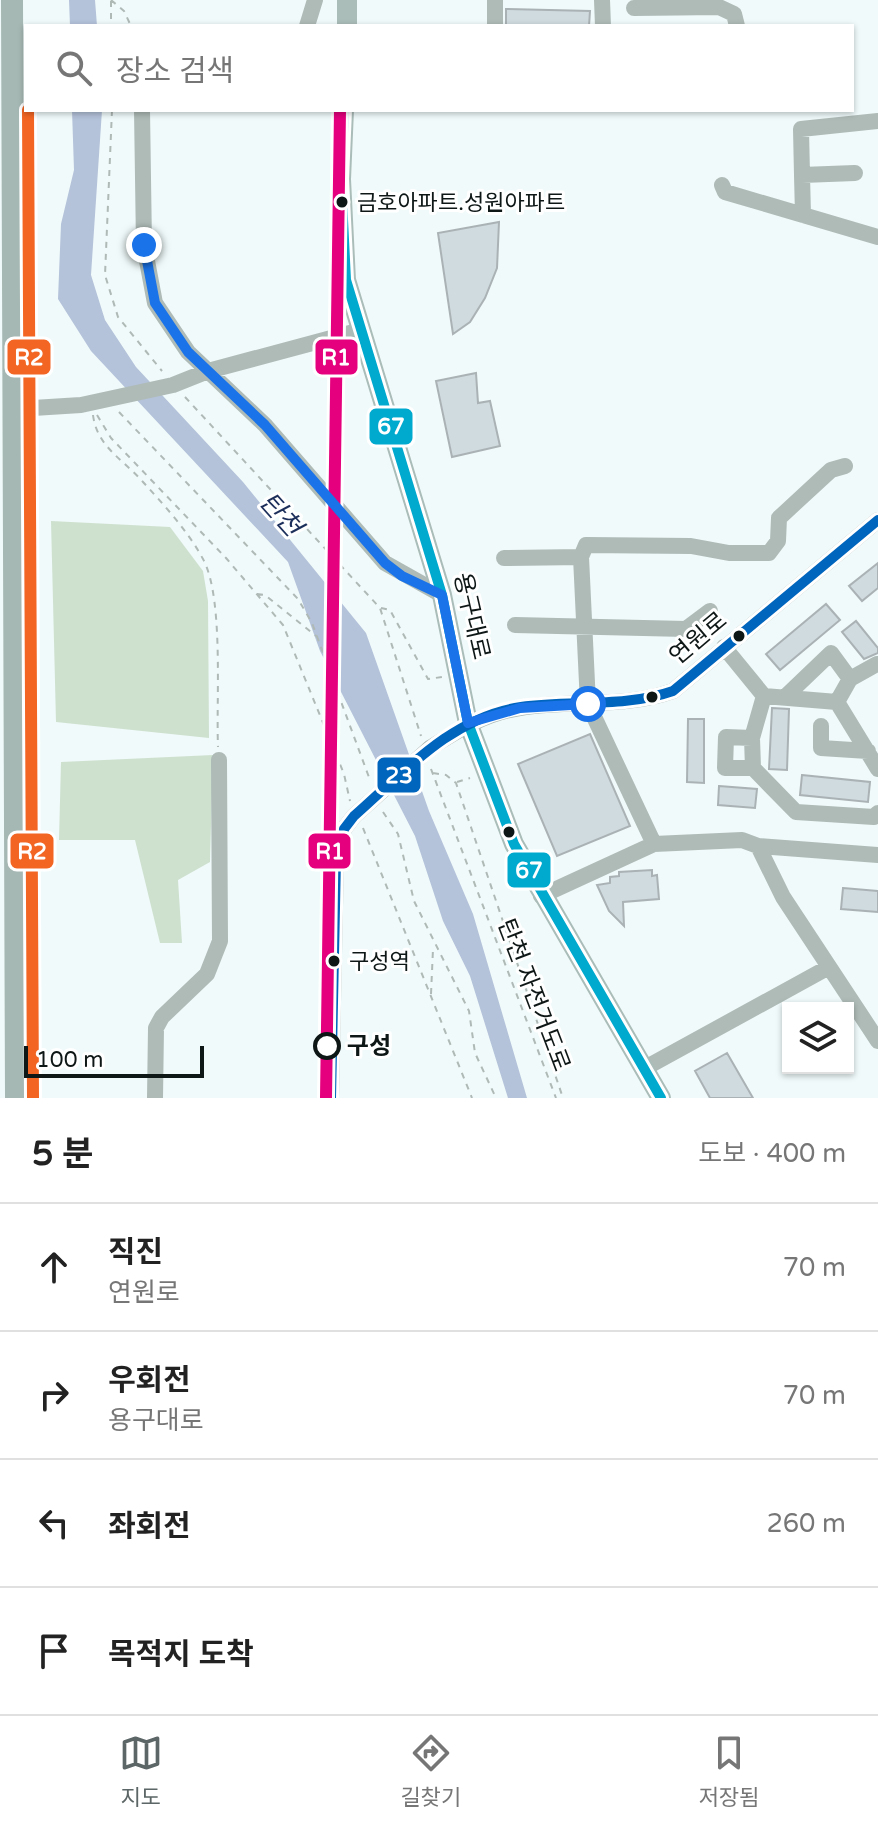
<!DOCTYPE html>
<html lang="ko">
<meta charset="utf-8">
<style>
:root{--surface:#fff;--page:#f2f2f2;--text:#222;--muted:#767676;--line:#e0e0e0;--accent:#5d6666}
body{margin:0;font-family:"Varela Round","Noto Sans KR",sans-serif;background:var(--page);color:var(--text)}
.controls{position:absolute;right:24px;bottom:24px;display:grid;overflow:hidden;border-radius:0px;box-shadow:0 2px 6px #0004}
.controls button{width:72px;height:72px;display:grid;place-items:center;padding:0;border:0;border-bottom:2px solid var(--line);background:var(--surface);color:var(--text);font:40px sans-serif}
.scale{position:absolute;left:24px;bottom:20px;width:180px;box-sizing:border-box;padding-left:8px;border:4px solid #0e1616;border-top:0;font-size:22px;line-height:28px;white-space:nowrap;color:#0e1616;-webkit-text-stroke:6px #fff;paint-order:stroke}
.stop{position:absolute;width:24px;height:24px;margin:-18px;border:6px solid #1a73e8;border-radius:50%;background:#fff}
.stop.end{background:#1a73e8;border-color:#fff;box-shadow:0 2px 8px #0008}
.list{margin:0;padding:0;list-style:none}
h2{display:flex;justify-content:space-between;align-items:center;height:104px;margin:0;padding:0 32px;font-size:34px}
h2 small{font-size:26px;font-weight:400;color:var(--muted)}
.list li{display:grid;grid-template-columns:52px 1fr auto;gap:24px;align-items:center;box-sizing:border-box;height:128px;padding:0 32px;border-top:2px solid var(--line)}
.list b{display:block;font-size:30px;white-space:nowrap}
.list p{margin:0;font-size:26px;white-space:nowrap;color:var(--muted)}
.list em{font-size:26px;font-style:normal;color:var(--muted)}
.icon{flex:none;width:44px;height:44px;fill:none;stroke:currentColor;stroke-width:2;stroke-linecap:round;stroke-linejoin:round}
.map{position:relative;flex:none;width:878px;height:1098px;overflow:hidden}
.search{position:absolute;background:var(--surface);box-shadow:0 2px 6px #0004;left:24px;right:24px;top:24px;height:88px;display:flex;align-items:center;gap:20px;box-sizing:border-box;padding:0 28px;border-radius:0px;color:var(--muted);font-size:30px}
.sheet{height:616px;background:var(--surface)}
nav{display:flex;justify-content:space-around;align-items:center;box-sizing:border-box;height:112px;border-top:2px solid var(--line);background:var(--surface);font-size:22px;color:var(--muted)}
nav a{display:grid;justify-items:center;gap:4px}
nav .on{color:var(--accent)}
.map>svg:first-child{display:block}
</style>
<div class="map">
<svg width="878" height="1098" viewBox="0 0 878 1098">
<rect width="100%" height="100%" fill="#f0fafa"/>
<!-- forest -->
<path fill="#cee1cf" d="M 51,521 L 170,527 L 203,571 L 208,601 L 209,738 L 56,722 Z
M 213,755 L 210,862 L 178,880 L 182,943 L 160,943 L 135,840 L 59,840 L 61,762 Z"/>
<!-- water -->
<path fill="#b4c2da" d="M 69,0 L 95,0 L 97,26 L 70,26 Z
M 72,110 L 102,110 L 91,275 L 105,320 L 136,367 L 243,482 L 366,633 L 429,811 L 473,914 L 527,1098 L 508,1098 L 470,976 L 443,921 L 415,836 L 320,651 L 288,562 L 91,351 L 58,299 L 61,224 L 74,170 Z"/>
<!-- building -->
<path fill="#cfdbdf" stroke="#abb2b5" stroke-width="2" d="M 506,9 L 590,11 L 589,26 L 506,26 Z
M 499,222 L 497,268 L 485,298 L 470,322 L 453,334 L 438,233 Z
M 476,373 L 478,403 L 490,401 L 500,446 L 452,457 L 436,381 Z
M 878,563 L 878,588 L 862,601 L 849,586 Z
M 826,604 L 840,620 L 780,670 L 766,654 Z
M 856,621 L 878,648 L 878,653 L 864,659 L 842,632 Z
M 772,708 L 789,709 L 787,770 L 769,769 Z
M 688,719 L 704,719 L 704,783 L 687,782 Z
M 590,734 L 630,826 L 557,856 L 518,764 Z
M 802,775 L 870,782 L 868,802 L 800,795 Z
M 719,786 L 757,789 L 755,808 L 718,805 Z
M 652,870 L 652,876 L 657,875 L 659,899 L 623,902 L 624,926 L 609,911 L 597,885 L 610,883 L 610,877 L 619,876 L 619,872 Z
M 843,888 L 878,891 L 878,912 L 841,909 Z
M 727,1053 L 753,1098 L 710,1098 L 695,1071 Z"/>
<g fill="none" stroke-linecap="round" stroke-linejoin="round">
<!-- path -->
<path stroke="#afb9b6" stroke-width="2" stroke-dasharray="6 6" stroke-linecap="butt" d="M 111,0 L 124,11 L 131,26
M 111,1 L 111,26
M 112,110 L 105,275 L 118,317 L 162,371
M 185,397 L 380,608 L 421,736
M 119,412 L 298,599 L 312,623 L 370,780
M 93,415 C 97,447 123,459 143,482 C 164,505 188,531 203,559 C 224,598 216,699 218,747
M 97,415 L 111,438 L 226,558 L 283,625 L 344,774 L 350,801
M 257,594 L 265,595 L 316,636
M 381,608 L 390,610 L 428,679 L 442,677
M 431,769 L 556,1098
M 433,773 L 446,775 L 456,783 L 563,1098
M 457,782 L 470,778
M 383,812 L 398,834 L 414,901 L 469,1011 L 475,1053 L 496,1098
M 363,828 L 472,1098
M 431,994 L 433,949"/>
<!-- minor -->
<path stroke="#aebbb7" stroke-width="16" d="M 602,0 L 603,26
M 634,8 L 719,7 L 734,14 L 737,26
M 307,26 L 315,0
M 495,26 L 495,0
M 142,110 L 144,245 L 155,303 L 188,352 L 265,425 L 385,563 L 442,595
M 802,175 L 801,129 L 878,121
M 722,185 L 725,192 L 878,237
M 803,215 L 802,175 L 855,173
M 33,408 L 81,405 L 173,385 L 208,371 L 361,330
M 504,558 L 581,557
M 515,625 L 686,629 L 710,611
M 724,647 L 764,696 L 752,738 L 753,768 L 796,812 L 874,817 L 878,813
M 850,679 L 877,664
M 764,696 L 837,702 L 878,769
M 785,697 L 831,653 L 850,679 L 837,702
M 821,726 L 821,748 L 868,751
M 752,738 L 726,737 L 725,768 L 753,768
M 430,748 C 458,730 486,713 520,708 C 571,699 623,709 673,691 L 878,520
M 654,844 L 588,704 L 581,557 L 586,545 L 691,546 L 729,553 L 769,553 L 778,541 L 779,518 L 831,470 L 845,466
M 758,846 L 878,855
M 541,896 L 654,844 L 742,840 L 758,846 L 783,897 L 878,1041
M 645,1068 L 829,967
M 155,1098 L 156,1028 L 162,1017 L 207,974 L 220,941 L 219,760
M 331,1098 L 336,860 L 344,829 L 354,816"/>
<!-- major -->
<path stroke="#abbdb9" stroke-width="20" d="M 347,26 L 347,0
M 344,110 L 341,179 L 346,280 L 442,595 L 468,723 L 514,844 L 661,1098"/>
<!-- highway -->
<path stroke="#a6b8b3" stroke-width="22" d="M 12,0 L 16,1098"/>
<!-- minor-bridge -->
<path stroke="#aebbb7" stroke-width="16" d="M 354,816 L 430,748"/>
<defs>
<path id="bus-1" d="M 344,110 L 341,179 L 346,280 L 442,595 L 468,723 L 514,844 L 661,1098"/>
<path id="bus-2" d="M 331,1098 L 336,860 L 344,829 L 354,816 C 404,772 452,717 521,707 C 572,700 624,708 673,691 L 878,520"/>
</defs>
<!-- bus-1 casing -->
<use href="#bus-1" stroke="#fff" stroke-width="16"/>
<!-- bus-2 casing -->
<use href="#bus-2" stroke="#fff" stroke-width="16"/>
<!-- bus-1 -->
<use href="#bus-1" stroke="#00a9ce" stroke-width="10"/>
<!-- bus-2 -->
<use href="#bus-2" stroke="#0065bd" stroke-width="10"/>
<defs>
<path id="rail-1" d="M 326,1098 L 340,110"/>
<path id="rail-2" d="M 28,110 L 33,1098"/>
</defs>
<!-- rail-1 casing -->
<use href="#rail-1" stroke="#fff" stroke-width="18"/>
<!-- rail-2 casing -->
<use href="#rail-2" stroke="#fff" stroke-width="18"/>
<!-- rail-1 -->
<use href="#rail-1" stroke="#e5007d" stroke-width="12"/>
<!-- rail-2 -->
<use href="#rail-2" stroke="#f26522" stroke-width="12"/>
</g>
<g fill="none" stroke-linecap="round" stroke-linejoin="round">
<!-- route -->
<path stroke="#1a73e8" stroke-width="10" d="M 144,245 L 155,303 L 188,352 L 265,425 L 385,563 L 402,576 L 442,595 L 468,723 L 520,708 L 588,704"/>
</g>
<!-- markers -->
<g fill="#0e1616" stroke="#fff" stroke-width="3">
<circle cx="342" cy="202" r="7"/>
<circle cx="739" cy="636" r="7"/>
<circle cx="652" cy="697" r="7"/>
<circle cx="509" cy="832" r="7"/>
<circle cx="334" cy="961" r="7"/>
</g>
<circle fill="#fff" stroke="#0e1616" stroke-width="4" cx="327" cy="1046" r="12"/>
<g text-anchor="middle" stroke-width="6" stroke-linejoin="round" paint-order="stroke">
<!-- bus labels -->
<g font-size="22" fill="#0e1616" stroke="#fff" text-anchor="start">
<text x="357" y="210">금호아파트.성원아파트</text>
<text x="349" y="969">구성역</text>
</g>
<!-- street labels -->
<g font-size="24" fill="#0e1616" stroke="#fff">
<text transform="translate(472 616) rotate(77)" y="8">용구대로</text>
<text transform="translate(698 638) rotate(-40)" y="8">연원로</text>
<text transform="translate(534 995) rotate(69)" y="8">탄천 자전거도로</text>
</g>
<!-- stop labels -->
<g font-size="24" font-weight="bold" fill="#0e1616" stroke="#fff" text-anchor="start">
<text x="347" y="1054">구성</text>
</g>
<!-- water labels -->
<g font-size="26" font-style="italic" fill="#1c2e5a" stroke="#fff">
<text transform="translate(281 514) rotate(48)" y="9">탄천</text>
</g>
</g>
<g stroke="#fff" stroke-width="3">
<rect x="6" y="338" width="46" height="38" rx="8" fill="#f26522"/>
<rect x="314" y="338" width="45" height="38" rx="8" fill="#e5007d"/>
<rect x="368" y="407" width="46" height="39" rx="8" fill="#00a9ce"/>
<rect x="376" y="756" width="46" height="38" rx="8" fill="#0065bd"/>
<rect x="9" y="832" width="46" height="38" rx="8" fill="#f26522"/>
<rect x="307" y="832" width="45" height="38" rx="8" fill="#e5007d"/>
<rect x="506" y="851" width="46" height="38" rx="8" fill="#00a9ce"/>
</g>
<g font-size="22" text-anchor="middle" font-weight="bold" fill="#fff">
<text x="29" y="365">R2</text>
<text x="336" y="365">R1</text>
<text x="391" y="434">67</text>
<text x="399" y="783">23</text>
<text x="32" y="859">R2</text>
<text x="330" y="859">R1</text>
<text x="529" y="878">67</text>
</g>
</svg>
<div class="controls">
<button><svg class="icon" aria-label="layers" viewBox="0 0 24 24"><path d="M12 4l9 5-9 5-9-5zM3 14l9 5 9-5"/></svg></button>
</div>
<div class="scale">100 m</div>
<div class="stop" style="left:588px;top:704px"></div>
<div class="stop end" style="left:144px;top:245px"></div>
<div class="search"><svg class="icon" aria-label="search" viewBox="0 0 24 24"><circle cx="10" cy="10" r="6"/><path d="M15 15l6 6"/></svg>장소 검색</div>
</div>
<section class="sheet">
<h2>5 분<small>도보 · 400 m</small></h2>
<ul class="list">
<li><svg class="icon" aria-label="ahead" viewBox="0 0 24 24"><path d="M12 20V5M6 11l6-6 6 6"/></svg><div><b>직진</b><p>연원로</p></div><em>70 m</em></li>
<li><svg class="icon" aria-label="right" viewBox="0 0 24 24"><path d="M7 20v-9h11M14 6l5 5-5 5"/></svg><div><b>우회전</b><p>용구대로</p></div><em>70 m</em></li>
<li><svg class="icon" aria-label="left" viewBox="0 0 24 24"><path d="M17 20v-9H6M10 6l-5 5 5 5"/></svg><div><b>좌회전</b></div><em>260 m</em></li>
<li><svg class="icon" aria-label="arrive" viewBox="0 0 24 24"><path d="M6 21V4h12l-3 4 3 4H6"/></svg><div><b>목적지 도착</b></div></li>
</ul>
</section>
<nav>
<a class="on"><svg class="icon" aria-label="map" viewBox="0 0 24 24"><path d="M3 6l6-2 6 2 6-2v14l-6 2-6-2-6 2zM9 4v14M15 6v14"/></svg>지도</a>
<a><svg class="icon" aria-label="directions" viewBox="0 0 24 24"><path d="M12 3l9 9-9 9-9-9zM9 14v-3h6M13 9l2 2-2 2"/></svg>길찾기</a>
<a><svg class="icon" aria-label="saved" viewBox="0 0 24 24"><path d="M7 4h10v16l-5-4-5 4z"/></svg>저장됨</a>
</nav>
